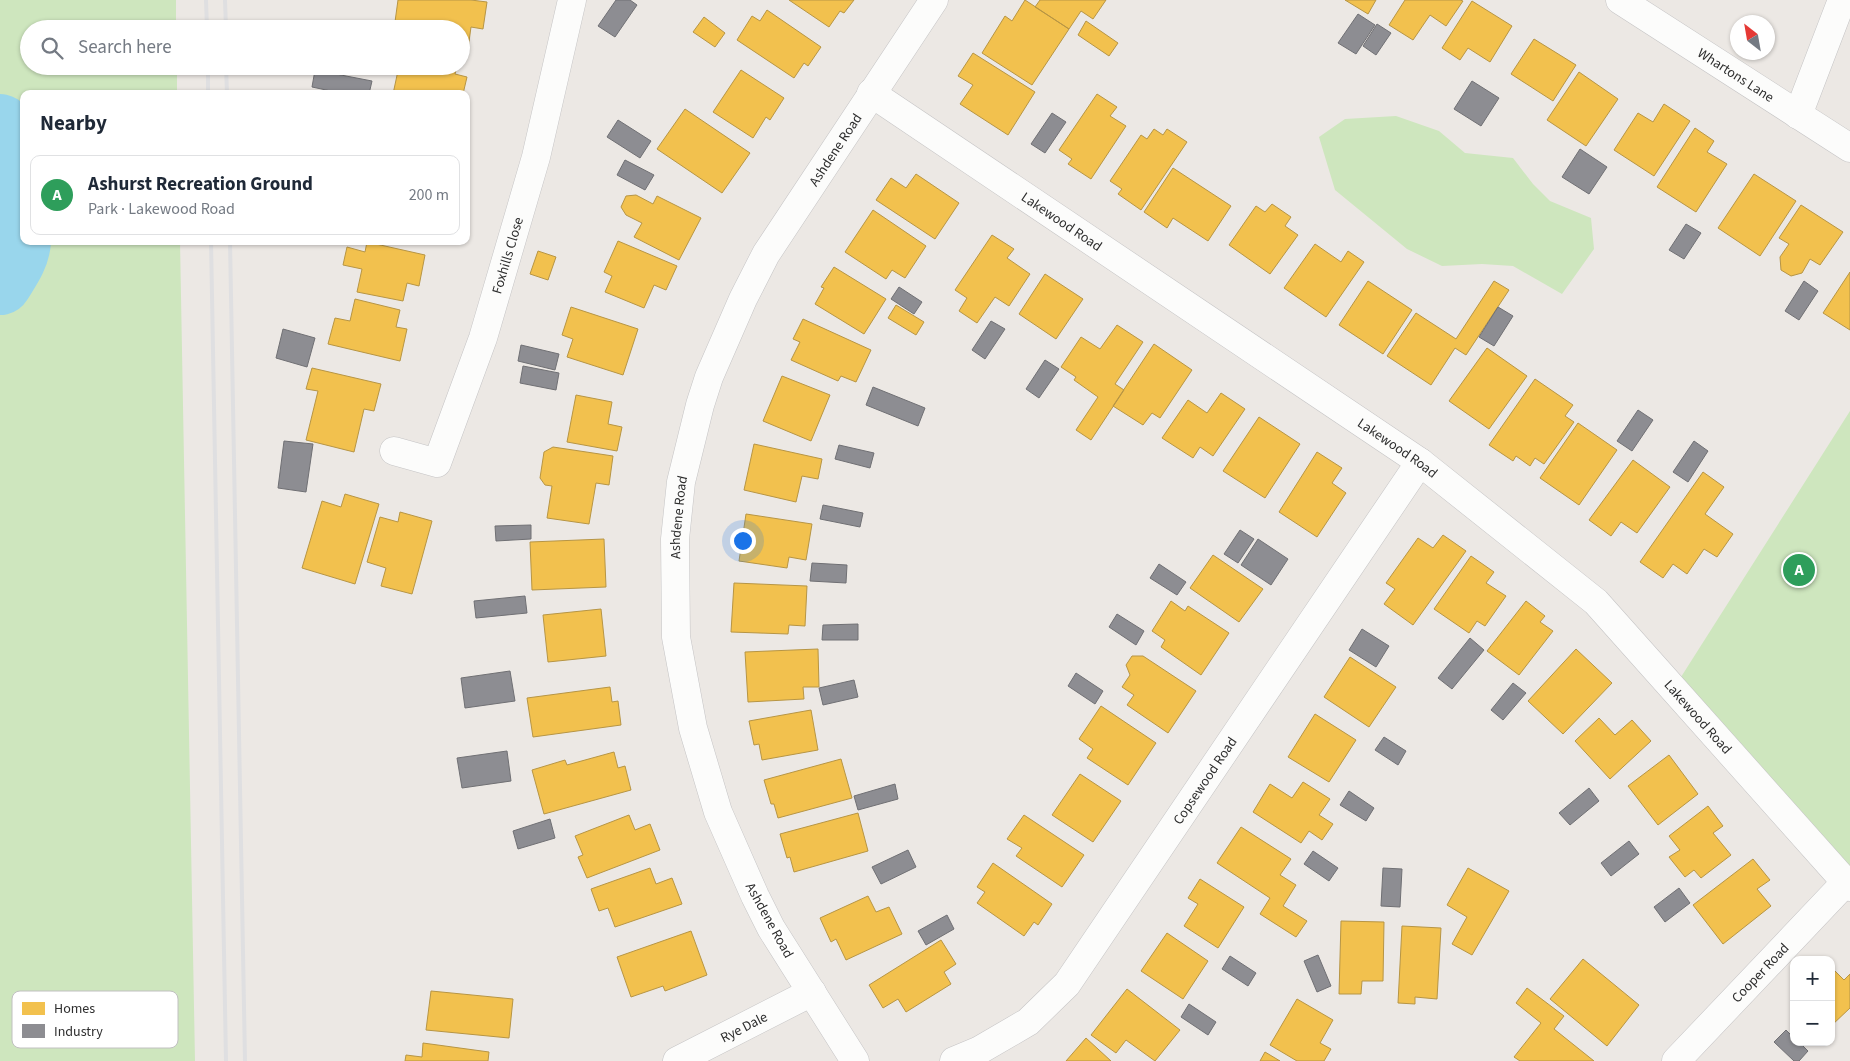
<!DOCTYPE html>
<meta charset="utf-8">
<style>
:root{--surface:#fff;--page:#f2f2f3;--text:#1f2937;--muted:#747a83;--line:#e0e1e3;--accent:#0f766e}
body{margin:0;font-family:"Source Sans 3",sans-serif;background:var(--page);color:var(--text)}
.controls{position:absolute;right:15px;bottom:15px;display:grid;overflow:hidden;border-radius:10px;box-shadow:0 1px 4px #0004}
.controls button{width:45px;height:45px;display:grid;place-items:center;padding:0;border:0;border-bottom:1px solid var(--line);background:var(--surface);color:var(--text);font:25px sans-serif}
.compass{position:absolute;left:1730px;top:15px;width:45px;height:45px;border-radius:50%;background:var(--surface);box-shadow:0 1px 4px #0004;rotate:329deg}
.you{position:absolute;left:742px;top:540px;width:18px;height:18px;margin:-12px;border:4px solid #fff;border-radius:50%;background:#1a73e8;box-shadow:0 0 0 8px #1a73e833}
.badge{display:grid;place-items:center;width:32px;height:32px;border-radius:50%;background:var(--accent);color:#fff;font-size:16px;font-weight:700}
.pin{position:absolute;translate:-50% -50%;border:2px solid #fff;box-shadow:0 1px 5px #0006}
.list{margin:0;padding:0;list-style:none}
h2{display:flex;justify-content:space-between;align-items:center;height:65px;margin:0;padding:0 20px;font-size:21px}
h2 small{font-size:16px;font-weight:400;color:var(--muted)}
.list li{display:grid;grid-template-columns:32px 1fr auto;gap:15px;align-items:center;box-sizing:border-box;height:80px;margin:0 10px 10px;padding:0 10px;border:1px solid var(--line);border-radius:10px}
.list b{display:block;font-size:19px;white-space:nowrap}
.list p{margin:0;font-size:16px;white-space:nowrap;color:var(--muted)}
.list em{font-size:16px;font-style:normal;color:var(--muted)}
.icon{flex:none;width:28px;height:28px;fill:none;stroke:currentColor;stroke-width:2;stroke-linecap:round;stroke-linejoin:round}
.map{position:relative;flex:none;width:1850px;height:1061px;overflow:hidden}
.search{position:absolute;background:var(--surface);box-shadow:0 1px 4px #0004;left:20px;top:20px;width:450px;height:55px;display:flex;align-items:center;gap:12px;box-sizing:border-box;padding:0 18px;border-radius:28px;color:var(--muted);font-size:19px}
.panel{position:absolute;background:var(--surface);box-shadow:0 1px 4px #0004;left:20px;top:90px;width:450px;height:155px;border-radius:10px}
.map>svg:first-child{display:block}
</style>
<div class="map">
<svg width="1850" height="1061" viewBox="0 0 1850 1061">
<rect width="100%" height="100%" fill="#ece8e4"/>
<!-- green -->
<path fill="#cee6be" d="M 0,0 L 176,0 L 176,29 L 29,29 L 29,66 L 177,66 L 177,94 L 24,94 L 24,136 L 0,103 Z
M 1396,116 L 1439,131 L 1465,153 L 1513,158 L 1533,184 L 1550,201 L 1591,218 L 1594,249 L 1562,294 L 1513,266 L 1482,264 L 1442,266 L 1407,249 L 1335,190 L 1319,137 L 1345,119 Z
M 38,241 L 180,241 L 195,1061 L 0,1061 L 0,304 L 37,247 Z
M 1850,411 L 1850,887 L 1674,688 Z"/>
<!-- homes -->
<path fill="#f2c14e" stroke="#b79544" d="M 398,0 L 471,0 L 487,2 L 483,29 L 471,27 L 468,49 L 461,48 L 461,29 L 394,29 Z
M 789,0 L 854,0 L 844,13 L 840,11 L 829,27 Z
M 1025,0 L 1069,29 L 1032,85 L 982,53 L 1005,16 L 1012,21 Z
M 1040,0 L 1106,0 L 1093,19 L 1081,11 L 1069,29 L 1035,7 Z
M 1345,0 L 1376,0 L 1368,14 Z
M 1405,0 L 1460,0 L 1463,1 L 1446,26 L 1430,15 L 1413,40 L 1389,25 Z
M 1472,1 L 1512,26 L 1490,62 L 1468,48 L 1460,60 L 1442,48 Z
M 767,10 L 821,47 L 808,66 L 804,63 L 794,78 L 737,40 L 752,16 L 760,21 Z
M 704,17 L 725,33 L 715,47 L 693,32 Z
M 1086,21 L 1118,43 L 1109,56 L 1078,35 Z
M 1534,39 L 1576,65 L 1553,101 L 1511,74 Z
M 973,53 L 1035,92 L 1008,135 L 960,104 L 973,85 L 958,76 Z
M 399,66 L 457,66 L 455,74 L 467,77 L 463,94 L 393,94 Z
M 741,70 L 784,98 L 770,120 L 766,117 L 753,138 L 713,112 Z
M 1579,72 L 1618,99 L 1586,146 L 1547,120 Z
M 1097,94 L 1117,107 L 1110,116 L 1126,126 L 1091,179 L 1068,164 L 1072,159 L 1059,150 Z
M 1664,104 L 1690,121 L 1654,176 L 1614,150 L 1638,113 L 1653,122 Z
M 685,109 L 750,153 L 722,193 L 657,149 Z
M 1695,128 L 1714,141 L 1707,152 L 1727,164 L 1696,212 L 1657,187 Z
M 1154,129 L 1163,135 L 1167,129 L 1187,142 L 1141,210 L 1118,194 L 1122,189 L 1110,181 L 1141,135 L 1147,139 Z
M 1173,168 L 1231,206 L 1208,241 L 1173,218 L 1167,228 L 1144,212 Z
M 916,174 L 959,203 L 935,239 L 876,200 L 891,178 L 906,188 Z
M 1754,174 L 1796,201 L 1760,256 L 1718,228 Z
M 636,195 L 653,204 L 657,196 L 701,218 L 679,260 L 634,237 L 642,223 L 626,215 L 621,207 L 626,196 Z
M 1272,204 L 1291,217 L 1285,226 L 1298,235 L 1270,274 L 1229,245 L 1256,206 L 1265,212 Z
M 1801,205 L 1843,232 L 1820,265 L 1810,259 L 1802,273 L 1791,276 L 1781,270 L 1780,257 L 1789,244 L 1779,238 Z
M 873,210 L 926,246 L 905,278 L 892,270 L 886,279 L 845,252 Z
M 992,235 L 1014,249 L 1007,258 L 1030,274 L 1009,306 L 995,297 L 977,323 L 959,311 L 967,298 L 955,290 Z
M 618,241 L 677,266 L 666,290 L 654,285 L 644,308 L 605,292 L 612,276 L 604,272 Z
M 367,242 L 425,255 L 419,286 L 407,283 L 403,301 L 357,292 L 362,269 L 343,265 L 347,247 L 365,252 Z
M 1315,244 L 1341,262 L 1348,251 L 1364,262 L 1326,317 L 1284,288 Z
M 538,251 L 556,257 L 548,280 L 530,274 Z
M 834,267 L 886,299 L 864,334 L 815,304 L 824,288 L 821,287 Z
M 1850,272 L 1850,330 L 1823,313 Z
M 1045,274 L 1083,299 L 1056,339 L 1019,314 Z
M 1368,281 L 1412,310 L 1383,354 L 1339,325 Z
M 1494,281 L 1509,290 L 1466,355 L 1455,348 L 1431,385 L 1387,356 L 1416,313 L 1456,339 Z
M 355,299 L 400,310 L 396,327 L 407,329 L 400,361 L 328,344 L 335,318 L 350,321 Z
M 896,305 L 924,322 L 916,335 L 888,318 Z
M 571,307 L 638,329 L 623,375 L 567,357 L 573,339 L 562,335 Z
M 803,319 L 871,350 L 856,382 L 841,376 L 838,381 L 791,360 L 800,342 L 793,339 Z
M 1117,325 L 1143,342 L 1115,384 L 1124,390 L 1091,440 L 1076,430 L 1098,397 L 1074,380 L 1076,377 L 1061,367 L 1081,337 L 1100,349 Z
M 1154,344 L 1192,370 L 1160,418 L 1152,413 L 1143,425 L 1113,406 Z
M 1487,348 L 1527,376 L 1489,429 L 1449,401 Z
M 312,368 L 381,384 L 374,411 L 364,409 L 354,452 L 306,440 L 318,391 L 306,389 Z
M 782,376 L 830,395 L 811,441 L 763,421 Z
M 1535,379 L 1573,405 L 1565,416 L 1574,422 L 1544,464 L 1535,458 L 1530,466 L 1516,456 L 1513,461 L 1489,445 Z
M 1221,393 L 1245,409 L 1213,456 L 1200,447 L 1193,458 L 1162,438 L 1188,400 L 1207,413 Z
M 576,395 L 612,402 L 608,424 L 622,427 L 617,451 L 567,442 Z
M 1259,417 L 1300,444 L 1265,498 L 1223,471 Z
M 1578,423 L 1617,450 L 1579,505 L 1540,478 Z
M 754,444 L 822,459 L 818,479 L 802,476 L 796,502 L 744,490 Z
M 553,447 L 613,456 L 609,485 L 596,483 L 589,524 L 547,518 L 552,486 L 545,485 L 540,478 L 544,452 Z
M 1317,452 L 1342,468 L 1332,483 L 1346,493 L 1317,537 L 1279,512 Z
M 1633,460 L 1670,487 L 1637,533 L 1621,522 L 1611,536 L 1589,520 Z
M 1703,472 L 1724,487 L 1705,514 L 1733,534 L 1717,557 L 1704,549 L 1687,574 L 1673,564 L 1663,578 L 1640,562 Z
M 345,494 L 379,504 L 355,584 L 302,568 L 322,501 L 341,507 Z
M 400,512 L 432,521 L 412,594 L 381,586 L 386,568 L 367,562 L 380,517 L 398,522 Z
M 746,514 L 812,524 L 806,560 L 789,557 L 787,568 L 739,561 Z
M 1443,535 L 1466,551 L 1413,625 L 1384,604 L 1395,589 L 1386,583 L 1418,538 L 1433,548 Z
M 604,539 L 606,587 L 532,590 L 530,542 Z
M 1213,555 L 1263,589 L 1239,622 L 1190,588 Z
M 1471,556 L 1494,572 L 1486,583 L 1506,596 L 1485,626 L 1477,621 L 1469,633 L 1434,609 Z
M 734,583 L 807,586 L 805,626 L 789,625 L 788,634 L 731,632 Z
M 1171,601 L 1185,611 L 1188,606 L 1229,633 L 1201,675 L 1161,647 L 1165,640 L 1152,631 Z
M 1526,601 L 1545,616 L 1540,622 L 1553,631 L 1519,675 L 1487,651 Z
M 601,609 L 606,656 L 548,662 L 543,615 Z
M 818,649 L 819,687 L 803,687 L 804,699 L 748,702 L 745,652 Z
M 1576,649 L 1612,683 L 1563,734 L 1528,701 Z
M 1132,656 L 1143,656 L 1196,691 L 1168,733 L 1127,705 L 1134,695 L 1122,687 L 1130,675 L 1126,665 Z
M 1350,657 L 1396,687 L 1369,727 L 1324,697 Z
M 610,687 L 612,702 L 618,701 L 621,725 L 533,737 L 527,698 Z
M 1101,706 L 1156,743 L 1128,785 L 1087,758 L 1093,749 L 1079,739 Z
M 811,710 L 818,750 L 762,760 L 759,744 L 754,745 L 749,721 Z
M 1315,714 L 1356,740 L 1329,782 L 1288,757 Z
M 1599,718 L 1615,735 L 1632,720 L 1651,741 L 1610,779 L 1575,741 Z
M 614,752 L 618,768 L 625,766 L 631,790 L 544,814 L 532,770 L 565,760 L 567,765 Z
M 1669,755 L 1698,794 L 1658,825 L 1628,786 Z
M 841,759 L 852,798 L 778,818 L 774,804 L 771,804 L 764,780 Z
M 1080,774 L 1121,801 L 1093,842 L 1052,815 Z
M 1303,782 L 1330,799 L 1319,815 L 1333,824 L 1322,840 L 1309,831 L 1301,843 L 1253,812 L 1270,784 L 1292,798 Z
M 1708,806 L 1723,826 L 1713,833 L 1731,855 L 1701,878 L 1694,870 L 1685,877 L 1669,857 L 1680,850 L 1669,836 Z
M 858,813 L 868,851 L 794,872 L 790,857 L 787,858 L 780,834 Z
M 629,815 L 635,830 L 650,824 L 660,850 L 587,878 L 578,857 L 583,855 L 575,836 Z
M 1024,815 L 1084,855 L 1062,887 L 1016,856 L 1022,848 L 1007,839 Z
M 1241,827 L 1291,859 L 1280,875 L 1296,885 L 1283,906 L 1307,921 L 1296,937 L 1260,914 L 1270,898 L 1217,863 Z
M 1753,859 L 1770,880 L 1757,889 L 1771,906 L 1723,944 L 1693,905 Z
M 993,863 L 1052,904 L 1038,925 L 1034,922 L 1024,936 L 977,903 L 985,892 L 977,887 Z
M 650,868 L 656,884 L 672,878 L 682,904 L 615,927 L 608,908 L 599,911 L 591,889 Z
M 1468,868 L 1509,891 L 1472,955 L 1452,944 L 1467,917 L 1447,905 Z
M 1200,879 L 1244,907 L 1218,948 L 1184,926 L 1198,904 L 1188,898 Z
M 868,896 L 876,912 L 889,907 L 902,934 L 846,960 L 836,939 L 831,942 L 820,918 Z
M 1341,921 L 1384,922 L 1383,981 L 1362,981 L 1361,994 L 1339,994 Z
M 1402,926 L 1441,928 L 1437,999 L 1415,997 L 1415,1004 L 1398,1003 Z
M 691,931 L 707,975 L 665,991 L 663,986 L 631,997 L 617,957 Z
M 1167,933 L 1208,961 L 1183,999 L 1141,971 Z
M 941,940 L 956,964 L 944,972 L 951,984 L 906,1012 L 898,999 L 883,1008 L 869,985 Z
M 1583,959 L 1639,1005 L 1607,1046 L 1550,999 Z
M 1831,967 L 1844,980 L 1850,974 L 1850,1008 L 1831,1026 Z
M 1527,988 L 1564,1016 L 1554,1029 L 1594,1061 L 1520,1061 L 1514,1057 L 1541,1023 L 1516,1003 Z
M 1127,989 L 1180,1030 L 1155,1061 L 1126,1040 L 1116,1053 L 1091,1035 Z
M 431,991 L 513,999 L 509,1038 L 426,1030 Z
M 1297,999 L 1333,1020 L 1320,1043 L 1331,1049 L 1324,1061 L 1297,1061 L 1270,1045 Z
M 1086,1038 L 1111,1061 L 1066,1061 Z
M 423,1043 L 489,1052 L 488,1061 L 405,1061 L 406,1055 L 422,1057 Z
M 1265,1052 L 1280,1061 L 1260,1061 Z"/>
<!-- industry -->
<path fill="#8d8d92" stroke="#707074" d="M 616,0 L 630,0 L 637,5 L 615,37 L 598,26 Z
M 1358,14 L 1375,25 L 1356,54 L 1338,43 Z
M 1377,24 L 1391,33 L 1376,55 L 1363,46 Z
M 315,70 L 372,81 L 369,94 L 345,94 L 312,87 Z
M 1472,81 L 1499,98 L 1481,126 L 1454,109 Z
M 1052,113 L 1066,122 L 1045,153 L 1031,144 Z
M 618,120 L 651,141 L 640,158 L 607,137 Z
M 1580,149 L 1607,167 L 1589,194 L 1562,177 Z
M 625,160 L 654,175 L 645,190 L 617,175 Z
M 1686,224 L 1701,233 L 1684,259 L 1669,250 Z
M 1804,281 L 1818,291 L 1799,320 L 1785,311 Z
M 899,287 L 922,302 L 914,314 L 891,299 Z
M 1498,307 L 1513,316 L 1494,346 L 1479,337 Z
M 991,321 L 1005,329 L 985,359 L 972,350 Z
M 283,329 L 315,338 L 307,367 L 276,358 Z
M 521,345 L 559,354 L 555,370 L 518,361 Z
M 1045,360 L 1059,369 L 1039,398 L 1026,389 Z
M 523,366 L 559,373 L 556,390 L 520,383 Z
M 873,387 L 925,408 L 918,426 L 866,405 Z
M 1638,410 L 1653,420 L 1632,451 L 1617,441 Z
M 284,441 L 313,444 L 306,492 L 278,488 Z
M 1694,441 L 1708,451 L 1688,482 L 1673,472 Z
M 839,445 L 874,453 L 870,468 L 835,459 Z
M 823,505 L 863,513 L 860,527 L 820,519 Z
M 531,525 L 531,539 L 496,541 L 495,526 Z
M 1240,530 L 1254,539 L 1238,563 L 1224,554 Z
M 1258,539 L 1288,559 L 1271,585 L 1241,565 Z
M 812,563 L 847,565 L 846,583 L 810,581 Z
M 1159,564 L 1186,582 L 1177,595 L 1150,578 Z
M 525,596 L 527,613 L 476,618 L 474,601 Z
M 1117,614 L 1144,631 L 1136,645 L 1109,627 Z
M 858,624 L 858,640 L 822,640 L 823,625 Z
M 1362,629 L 1389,646 L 1376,667 L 1349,650 Z
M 1470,638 L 1484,650 L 1452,689 L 1438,678 Z
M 510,671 L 515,701 L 465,708 L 461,678 Z
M 1076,673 L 1103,691 L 1095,704 L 1068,686 Z
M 854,680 L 858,697 L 823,705 L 819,688 Z
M 1513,683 L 1526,693 L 1503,720 L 1491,710 Z
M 1384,737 L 1406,751 L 1398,765 L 1375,750 Z
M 507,751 L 511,781 L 462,788 L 457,758 Z
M 895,784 L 898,799 L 858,810 L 854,796 Z
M 1589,788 L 1599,801 L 1570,825 L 1559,813 Z
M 1349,791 L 1374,808 L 1366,821 L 1340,805 Z
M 550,819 L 555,838 L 518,849 L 513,831 Z
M 1629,841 L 1639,854 L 1611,876 L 1601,863 Z
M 908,850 L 916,867 L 881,884 L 872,867 Z
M 1313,851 L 1338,868 L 1329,881 L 1304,864 Z
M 1383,868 L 1402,869 L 1400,907 L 1381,906 Z
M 1679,888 L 1690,903 L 1665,922 L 1654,907 Z
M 947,915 L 954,929 L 926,945 L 918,931 Z
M 1318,955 L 1331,986 L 1317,992 L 1304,961 Z
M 1230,956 L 1256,973 L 1248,986 L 1222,969 Z
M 1189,1004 L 1216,1022 L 1208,1035 L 1181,1017 Z
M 1786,1030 L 1794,1038 L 1794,1042 L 1799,1042 L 1808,1051 L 1799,1061 L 1794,1061 L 1774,1042 Z"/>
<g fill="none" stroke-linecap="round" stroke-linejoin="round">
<!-- river -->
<path stroke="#99d6ec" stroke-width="64" d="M 0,126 C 13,146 11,193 14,218 C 15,225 19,233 19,241 C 18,257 8,270 0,283"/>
<defs>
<g id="minor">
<path id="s1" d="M 1620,0 L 1850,148"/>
<path id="s2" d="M 871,93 L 1420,462 L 1596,602 L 1850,887"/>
<path d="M 1798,115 L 1842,0"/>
<path id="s3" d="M 394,451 L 437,463 L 483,338 L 536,157 L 572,0"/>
<path id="s4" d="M 677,1061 L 812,992"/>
<path id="s5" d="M 855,1061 L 771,928 L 755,896 L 718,812 L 693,728 L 676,637 L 675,539 L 681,482 L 700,405 L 709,377 L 743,299 L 766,254 L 934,0"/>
<path id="s6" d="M 954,1061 L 978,1051 L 1028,1022 L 1067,984 L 1420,462"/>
<path id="s7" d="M 1676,1061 L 1845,883"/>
</g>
</defs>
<!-- minor casing -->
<use href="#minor" stroke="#c5c4c5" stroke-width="29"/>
<!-- minor -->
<use href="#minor" stroke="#fcfcfb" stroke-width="28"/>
<!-- rail -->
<path stroke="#dfdfe1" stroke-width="4" d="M 206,0 L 207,29
M 225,0 L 226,29
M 208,66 L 208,94
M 226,66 L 227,94
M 211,241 L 226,1061
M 230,241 L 245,1061"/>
</g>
<g text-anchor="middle" stroke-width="5" stroke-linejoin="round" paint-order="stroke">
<!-- street labels -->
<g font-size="14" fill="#2e2e2e" stroke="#fff">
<text dy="5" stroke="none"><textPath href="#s1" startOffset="138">Whartons Lane</textPath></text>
<text dy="5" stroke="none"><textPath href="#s5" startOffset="990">Ashdene Road</textPath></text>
<text dy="5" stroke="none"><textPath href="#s2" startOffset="230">Lakewood Road</textPath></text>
<text dy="5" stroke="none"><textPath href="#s3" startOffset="264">Foxhills Close</textPath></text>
<text dy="5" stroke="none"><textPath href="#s2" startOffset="635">Lakewood Road</textPath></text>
<text dy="5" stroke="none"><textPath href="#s5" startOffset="585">Ashdene Road</textPath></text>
<text dy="5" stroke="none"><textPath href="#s2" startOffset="1040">Lakewood Road</textPath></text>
<text dy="5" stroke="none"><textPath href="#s6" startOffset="384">Copsewood Road</textPath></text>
<text transform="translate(770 920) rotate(61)" y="5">Ashdene Road</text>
<text dy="5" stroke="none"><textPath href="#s7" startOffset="122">Cooper Road</textPath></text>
<text dy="5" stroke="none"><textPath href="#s4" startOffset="75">Rye Dale</textPath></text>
</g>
</g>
<!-- legend -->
<rect x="12" y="991" width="166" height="57" rx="8" fill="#fff" stroke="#c0c0c0" stroke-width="1"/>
<rect x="22" y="1002" width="23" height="13" fill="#f2c14e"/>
<rect x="22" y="1024" width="23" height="14" fill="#8d8d92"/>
<g font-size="14" fill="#2e2e2e">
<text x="54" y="1013">Homes</text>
<text x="54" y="1036">Industry</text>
</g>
</svg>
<div class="controls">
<button>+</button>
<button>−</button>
</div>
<svg class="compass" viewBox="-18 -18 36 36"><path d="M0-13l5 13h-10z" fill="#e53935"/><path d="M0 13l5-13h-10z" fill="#747a83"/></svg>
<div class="you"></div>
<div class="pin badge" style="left:1799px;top:570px;background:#2e9e5b">A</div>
<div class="search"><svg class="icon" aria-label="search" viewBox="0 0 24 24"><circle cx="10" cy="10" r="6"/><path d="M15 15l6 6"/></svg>Search here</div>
<section class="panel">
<h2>Nearby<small></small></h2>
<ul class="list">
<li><span class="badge" style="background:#2e9e5b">A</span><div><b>Ashurst Recreation Ground</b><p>Park · Lakewood Road</p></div><em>200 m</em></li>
</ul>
</section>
</div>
